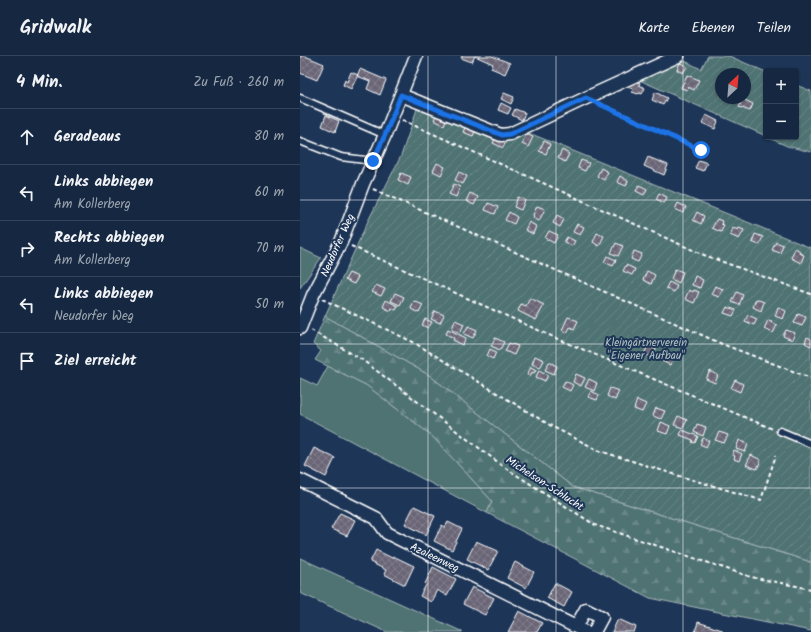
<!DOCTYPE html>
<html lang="de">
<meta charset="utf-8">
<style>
:root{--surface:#162841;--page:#23344c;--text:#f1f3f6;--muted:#9ea6b1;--line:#35445a}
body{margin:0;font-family:Kalam,sans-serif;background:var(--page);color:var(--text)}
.controls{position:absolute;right:12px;top:12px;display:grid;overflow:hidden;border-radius:4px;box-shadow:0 1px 3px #0004}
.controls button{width:36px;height:36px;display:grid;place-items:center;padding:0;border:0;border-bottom:1px solid var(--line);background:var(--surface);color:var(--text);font:20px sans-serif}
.compass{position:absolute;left:415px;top:12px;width:36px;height:36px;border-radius:50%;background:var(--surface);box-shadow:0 1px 3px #0004;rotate:26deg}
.stop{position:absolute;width:12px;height:12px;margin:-9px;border:3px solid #1a73e8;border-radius:50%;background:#fff}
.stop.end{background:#1a73e8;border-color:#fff;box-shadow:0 1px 4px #0008}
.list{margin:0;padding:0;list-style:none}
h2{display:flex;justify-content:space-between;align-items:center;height:52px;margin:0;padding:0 16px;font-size:17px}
h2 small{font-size:13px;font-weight:400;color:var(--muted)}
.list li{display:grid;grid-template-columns:26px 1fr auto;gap:12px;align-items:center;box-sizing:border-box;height:56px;padding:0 16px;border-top:1px solid var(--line)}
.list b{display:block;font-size:15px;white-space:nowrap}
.list p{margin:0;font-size:13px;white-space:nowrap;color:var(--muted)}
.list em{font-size:13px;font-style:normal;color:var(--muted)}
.icon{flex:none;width:22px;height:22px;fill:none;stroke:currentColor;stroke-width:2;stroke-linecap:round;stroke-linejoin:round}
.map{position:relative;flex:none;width:511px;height:576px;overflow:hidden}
header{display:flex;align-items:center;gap:24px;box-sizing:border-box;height:56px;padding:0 20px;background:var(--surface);border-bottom:1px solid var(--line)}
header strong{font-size:19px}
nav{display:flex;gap:22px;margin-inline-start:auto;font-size:14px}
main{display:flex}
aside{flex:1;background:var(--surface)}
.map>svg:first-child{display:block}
</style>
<header>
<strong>Gridwalk</strong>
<nav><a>Karte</a><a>Ebenen</a><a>Teilen</a></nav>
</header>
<main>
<aside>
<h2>4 Min.<small>Zu Fuß · 260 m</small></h2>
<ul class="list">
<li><svg class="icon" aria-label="ahead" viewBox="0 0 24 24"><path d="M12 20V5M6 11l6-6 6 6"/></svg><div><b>Geradeaus</b></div><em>80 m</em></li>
<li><svg class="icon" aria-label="left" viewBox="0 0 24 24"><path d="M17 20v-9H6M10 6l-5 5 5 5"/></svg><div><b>Links abbiegen</b><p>Am Kollerberg</p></div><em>60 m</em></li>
<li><svg class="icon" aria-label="right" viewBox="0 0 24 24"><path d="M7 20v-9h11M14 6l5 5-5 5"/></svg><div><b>Rechts abbiegen</b><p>Am Kollerberg</p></div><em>70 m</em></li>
<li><svg class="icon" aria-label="left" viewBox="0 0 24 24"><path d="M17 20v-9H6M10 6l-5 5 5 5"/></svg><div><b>Links abbiegen</b><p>Neudorfer Weg</p></div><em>50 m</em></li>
<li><svg class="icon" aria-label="arrive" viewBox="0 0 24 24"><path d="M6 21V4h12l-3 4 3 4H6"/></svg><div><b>Ziel erreicht</b></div></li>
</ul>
</aside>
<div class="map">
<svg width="511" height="576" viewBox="0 0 511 576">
<defs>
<pattern id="forest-firs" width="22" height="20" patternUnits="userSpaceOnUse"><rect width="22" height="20" fill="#4f7273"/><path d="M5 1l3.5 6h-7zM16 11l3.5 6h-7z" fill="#698788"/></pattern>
<pattern id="garden-furrows" width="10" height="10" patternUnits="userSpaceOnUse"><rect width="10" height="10" fill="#4f7273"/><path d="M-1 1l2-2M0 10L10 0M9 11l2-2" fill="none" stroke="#698788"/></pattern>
<pattern id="building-cross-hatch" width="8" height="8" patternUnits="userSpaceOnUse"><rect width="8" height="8" fill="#6b6677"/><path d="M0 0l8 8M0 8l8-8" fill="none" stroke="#817d8b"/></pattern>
</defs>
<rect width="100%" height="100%" fill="#1d3557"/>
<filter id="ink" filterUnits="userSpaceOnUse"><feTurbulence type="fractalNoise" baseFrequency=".025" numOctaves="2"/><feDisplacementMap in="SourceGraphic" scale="8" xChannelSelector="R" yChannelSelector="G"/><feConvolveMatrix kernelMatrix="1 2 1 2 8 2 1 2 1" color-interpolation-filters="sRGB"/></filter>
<g filter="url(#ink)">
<!-- grass -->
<path fill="#4f7273" stroke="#a7b8b9" d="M 0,192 L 21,202 L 0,232 Z
M 28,310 L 66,329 L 131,379 L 192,445 L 187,457 L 0,358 L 0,322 L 17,330 Z
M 0,502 L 163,576 L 87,576 L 0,537 Z"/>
<!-- forest -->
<path fill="url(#forest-firs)" stroke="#a7b8b9" d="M 25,260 L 129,319 L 273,431 L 511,506 L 511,575 L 350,542 L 187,457 L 192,445 L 131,379 L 66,329 L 15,304 L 21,295 L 13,288 Z"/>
<!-- garden -->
<path fill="url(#garden-furrows)" stroke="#a7b8b9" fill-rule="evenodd" d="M 408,0 L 429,0 L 466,16 L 466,80 L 337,23 L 381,3 L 401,13 ZM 421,18 L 445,18 L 445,42 L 421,42 Z
M 496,29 L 511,35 L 511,96 L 487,90 L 467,81 L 496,81 Z
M 118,50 L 206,83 L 229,77 L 511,192 L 511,506 L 273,431 L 129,319 L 25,260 L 68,165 L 101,100 Z"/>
<!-- building -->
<path fill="url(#building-cross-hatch)" stroke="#fff" d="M 0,0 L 5,0 L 24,8 L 17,24 L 0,17 Z
M 162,0 L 192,0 L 210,7 L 205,18 L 191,12 L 193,8 L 175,0 L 172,6 L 161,2 Z
M 380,7 L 387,10 L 383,17 L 377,14 Z
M 60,13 L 86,24 L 80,39 L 67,33 L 70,25 L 57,20 Z
M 51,16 L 58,19 L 51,33 L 43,29 L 45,24 L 47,26 Z
M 387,19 L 399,24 L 394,34 L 388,31 L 387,34 L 381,32 Z
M 331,23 L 340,27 L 339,29 L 345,32 L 342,38 L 339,37 L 338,38 L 332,36 L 333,33 L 327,31 Z
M 355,36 L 367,42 L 363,49 L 352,44 Z
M 204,37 L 214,41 L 211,48 L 201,43 Z
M 443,43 L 453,48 L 450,55 L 439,51 Z
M 201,47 L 211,52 L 208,58 L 198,54 Z
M 215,53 L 225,57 L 222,64 L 212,59 Z
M 137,57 L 147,61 L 144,69 L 134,64 Z
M 26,59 L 39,65 L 35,76 L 22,70 Z
M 406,59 L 418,65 L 415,73 L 402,67 Z
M 166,69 L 176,73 L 173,80 L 163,76 Z
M 226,78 L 233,81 L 228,91 L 222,88 Z
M 197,80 L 206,85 L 203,92 L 193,87 Z
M 244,85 L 250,88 L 246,98 L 239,95 Z
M 262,94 L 269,98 L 265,106 L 258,102 Z
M 348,101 L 368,109 L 364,119 L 344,110 Z
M 281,104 L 289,107 L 285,115 L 278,112 Z
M 399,104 L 407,107 L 403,115 L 395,112 Z
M 137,107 L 145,111 L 141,119 L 133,115 Z
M 301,112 L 308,116 L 304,124 L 297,120 Z
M 159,116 L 167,120 L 163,128 L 155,124 Z
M 101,117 L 111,121 L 108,129 L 98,124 Z
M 320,120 L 328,125 L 326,130 L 317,126 Z
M 154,128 L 160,131 L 156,141 L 149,138 Z
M 339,129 L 347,133 L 344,139 L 336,135 Z
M 170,137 L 178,141 L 174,149 L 166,145 Z
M 359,137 L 367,141 L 364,147 L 356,143 Z
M 218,141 L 225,144 L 221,154 L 214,151 Z
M 188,147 L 198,151 L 195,158 L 185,154 Z
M 378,147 L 386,151 L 383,157 L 375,153 Z
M 237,150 L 245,153 L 239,165 L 233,162 L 234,160 L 233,159 Z
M 209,156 L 217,161 L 214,168 L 205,164 Z
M 397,156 L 404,160 L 401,168 L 393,164 Z
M 257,159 L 264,163 L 260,171 L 253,167 Z
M 417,163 L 422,165 L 421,168 L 424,169 L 421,176 L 412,172 Z
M 229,166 L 236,170 L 233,178 L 225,174 Z
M 277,168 L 284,171 L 280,179 L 273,176 Z
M 433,172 L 438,174 L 439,172 L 444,174 L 439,183 L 430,179 Z
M 249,175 L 258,179 L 254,187 L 245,182 Z
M 297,177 L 304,180 L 299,190 L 293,186 Z
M 455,178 L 463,181 L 459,189 L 452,186 Z
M 267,181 L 275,185 L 272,190 L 264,186 Z
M 476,186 L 483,189 L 480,197 L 472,194 Z
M 316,187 L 323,190 L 318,200 L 311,197 Z
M 495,192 L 500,195 L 499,197 L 504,199 L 501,207 L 491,202 Z
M 334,195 L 342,198 L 338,206 L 331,203 Z
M 307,200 L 316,204 L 313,210 L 304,206 Z
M 326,209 L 335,213 L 332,219 L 323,215 Z
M 375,213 L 383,216 L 379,227 L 371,223 Z
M 347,215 L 355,219 L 351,228 L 343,224 Z
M 49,217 L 58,221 L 54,228 L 45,224 Z
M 395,220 L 403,224 L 400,232 L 392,229 Z
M 369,226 L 377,230 L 374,236 L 366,232 Z
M 76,229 L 85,233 L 81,240 L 72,236 Z
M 415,230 L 423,233 L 419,241 L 411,238 Z
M 389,234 L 393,236 L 394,234 L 399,236 L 394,247 L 385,243 Z
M 437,236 L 443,239 L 439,249 L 432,246 Z
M 95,237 L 104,241 L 100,249 L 91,245 Z
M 230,242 L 244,249 L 236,264 L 218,255 L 221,248 L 226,250 Z
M 456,243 L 464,246 L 461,255 L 453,251 Z
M 86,244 L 98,250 L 96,254 L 92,252 L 91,255 L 83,251 Z
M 114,245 L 123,249 L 119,257 L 111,253 Z
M 427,251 L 436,254 L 433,260 L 424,257 Z
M 478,251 L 486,255 L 483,263 L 475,260 Z
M 135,255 L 144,259 L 140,267 L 131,263 Z
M 498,258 L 506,261 L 502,270 L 494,267 Z
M 448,259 L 457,263 L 454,269 L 445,265 Z
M 268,261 L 278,265 L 274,273 L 270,271 L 267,277 L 262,274 Z
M 125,263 L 132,266 L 128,272 L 122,269 Z
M 155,264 L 164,268 L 160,277 L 152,273 Z
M 468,264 L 472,265 L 471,267 L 477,269 L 473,277 L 464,273 Z
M 168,270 L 177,274 L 173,282 L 164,278 Z
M 148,273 L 166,282 L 163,289 L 153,284 L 154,282 L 146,278 Z
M 486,274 L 495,277 L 492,284 L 483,280 Z
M 507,281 L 511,283 L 511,290 L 505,287 Z
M 195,282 L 204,286 L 200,294 L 191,290 Z
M 209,287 L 218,290 L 214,299 L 205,295 Z
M 348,290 L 356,293 L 353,302 L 344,298 Z
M 190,293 L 196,296 L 193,303 L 187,300 Z
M 365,297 L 374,301 L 370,309 L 362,305 Z
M 235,300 L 244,304 L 240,312 L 232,308 Z
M 249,306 L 257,310 L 254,318 L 245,314 Z
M 231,311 L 236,314 L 234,317 L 232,316 L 230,320 L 227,319 Z
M 239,314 L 248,319 L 245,325 L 236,321 Z
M 410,315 L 418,319 L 415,327 L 406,323 Z
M 276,318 L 285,322 L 281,330 L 273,326 Z
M 289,323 L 297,327 L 294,335 L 285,331 Z
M 435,324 L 443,328 L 440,336 L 431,332 Z
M 265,325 L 273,329 L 270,335 L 262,331 Z
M 310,332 L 319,335 L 315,344 L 307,340 Z
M 291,335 L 299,339 L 297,344 L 288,341 Z
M 337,344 L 346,348 L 342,356 L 334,353 Z
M 356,352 L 365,355 L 361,363 L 353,360 Z
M 378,360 L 387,364 L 383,372 L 374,369 Z
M 361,366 L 370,370 L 367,378 L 358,375 Z
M 397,368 L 406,371 L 403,380 L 394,376 Z
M 382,374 L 398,380 L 395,387 L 392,386 L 393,384 L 380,379 Z
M 419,376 L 428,379 L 424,387 L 415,384 Z
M 403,382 L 409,385 L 406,391 L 400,388 Z
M 439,384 L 448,388 L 445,396 L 436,393 Z
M 14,392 L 35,402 L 26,421 L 5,410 Z
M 434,394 L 442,398 L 439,405 L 434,403 L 435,400 L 432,399 Z
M 451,399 L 461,404 L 457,413 L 446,409 Z
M 114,450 L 135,460 L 126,479 L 105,468 Z
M 40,457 L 55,464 L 47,480 L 31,473 Z
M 148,466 L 162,473 L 152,494 L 134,485 L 142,469 L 145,471 Z
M 176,485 L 198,495 L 188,514 L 167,503 Z
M 76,494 L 92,502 L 93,500 L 114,510 L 105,529 L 84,518 L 86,514 L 70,506 Z
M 215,506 L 234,516 L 226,532 L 207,522 Z
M 133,511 L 156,523 L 147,540 L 137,534 L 131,546 L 120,540 L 126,529 L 125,528 Z
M 255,527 L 272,536 L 264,551 L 247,542 Z
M 172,531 L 194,542 L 185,559 L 163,548 Z
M 219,555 L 242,567 L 237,576 L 208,576 Z
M 318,563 L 336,571 L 334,576 L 312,576 Z
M 398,566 L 422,574 L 422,576 L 395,576 Z"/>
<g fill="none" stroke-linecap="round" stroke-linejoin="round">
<defs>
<path id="lane" d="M 0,42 L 85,79
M 0,85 L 41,101 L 73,105
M 480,375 L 511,388"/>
<path id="street" d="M 101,39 L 201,79 L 210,78 L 286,42 L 378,0
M 0,272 L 13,239 L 41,186 L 63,128 L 85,79 L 116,0
M 0,424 L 76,462 L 87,477 L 286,576
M 276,571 L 286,553 L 302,561 L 294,576"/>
</defs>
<!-- lane casing -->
<use href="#lane" stroke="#fff" stroke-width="9"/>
<!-- street casing -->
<use href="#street" stroke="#fff" stroke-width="15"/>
<!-- path -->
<path stroke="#fff" stroke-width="2" stroke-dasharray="4 3" stroke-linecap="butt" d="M 300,48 L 401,94
M 102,64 L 404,199 L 511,238
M 73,133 L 422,288 L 511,322
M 51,190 L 258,283 L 473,373
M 22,243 L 113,286 L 253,371 L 300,395 L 383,421 L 461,444 L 476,399
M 11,274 L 61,303 L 207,413 L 295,469 L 451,521 L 511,533"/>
<!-- lane -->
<use href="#lane" stroke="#1d3557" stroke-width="6"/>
<!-- street -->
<use href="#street" stroke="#1d3557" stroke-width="12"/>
</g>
</g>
<g fill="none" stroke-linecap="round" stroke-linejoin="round" filter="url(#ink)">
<!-- route -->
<path stroke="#1a73e8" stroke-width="5" d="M 73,105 L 85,79 L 101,39 L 202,79 L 210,78 L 286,42 L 401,94"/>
</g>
<!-- grid -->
<path fill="none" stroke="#fff" stroke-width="1" stroke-opacity="0.55" d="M 128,0 L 128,576M 256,0 L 256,576M 383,0 L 383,576M 0,144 L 511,144M 0,288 L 511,288M 0,432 L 511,432"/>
<g text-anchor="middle" stroke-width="4" stroke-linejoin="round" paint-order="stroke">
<!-- street labels -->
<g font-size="11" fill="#fff" stroke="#1d3557">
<text transform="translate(37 189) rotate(-66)" y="4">Neudorfer Weg</text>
<text transform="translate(245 427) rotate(33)" y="4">Michelson-Schlucht</text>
<text transform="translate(135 501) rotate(26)" y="4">Azaleenweg</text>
</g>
<!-- park labels -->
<g font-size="11" fill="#b0c0c0" stroke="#1d3557">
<text x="346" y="290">Kleingärtnerverein<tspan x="346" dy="13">"Eigener Aufbau"</tspan></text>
</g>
</g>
</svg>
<div class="controls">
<button>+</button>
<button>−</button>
</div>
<svg class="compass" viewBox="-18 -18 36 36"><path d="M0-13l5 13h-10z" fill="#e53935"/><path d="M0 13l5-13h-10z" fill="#9ea6b1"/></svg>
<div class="stop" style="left:401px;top:94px"></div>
<div class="stop end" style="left:73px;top:105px"></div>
</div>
</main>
